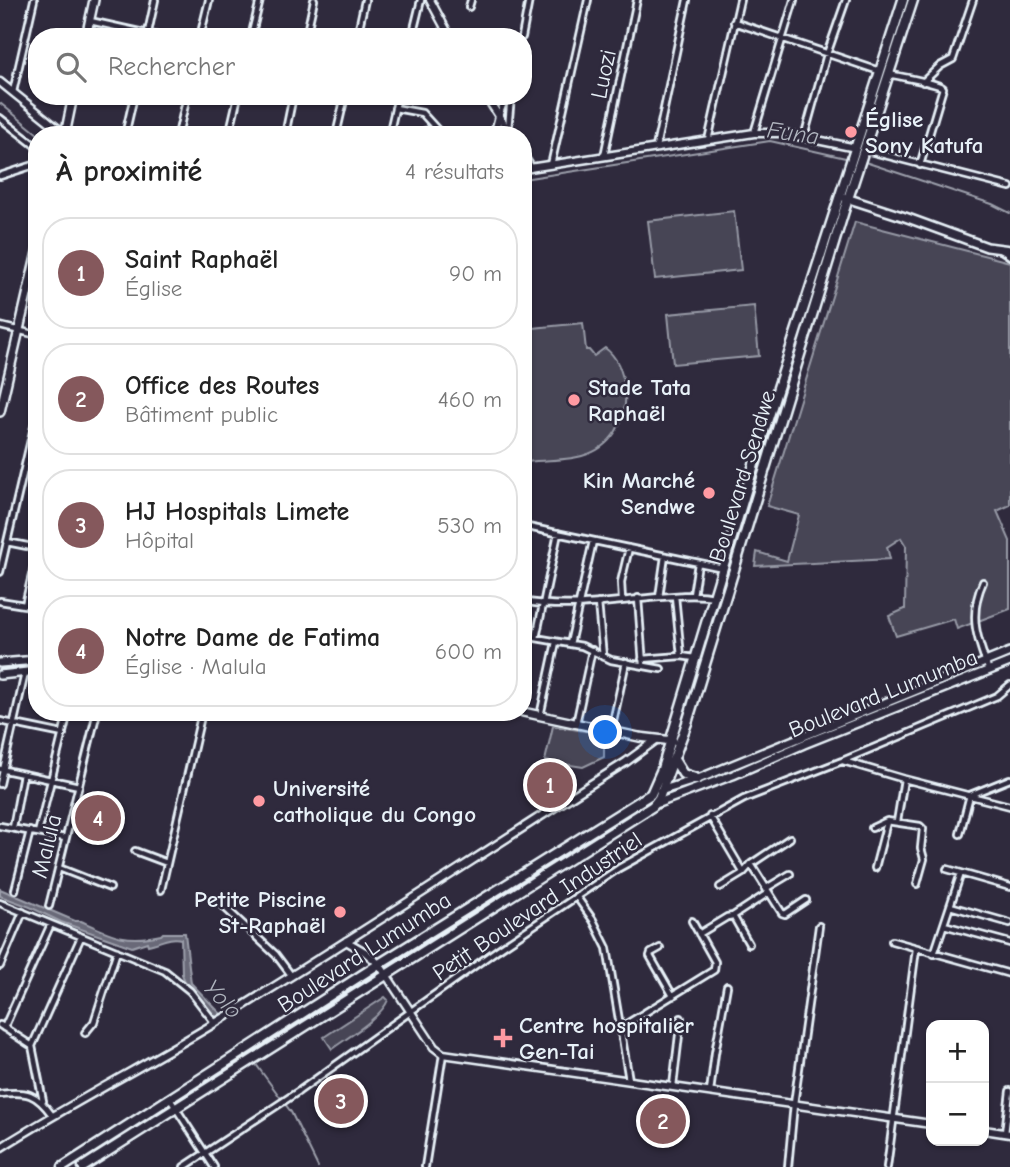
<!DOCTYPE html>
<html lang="fr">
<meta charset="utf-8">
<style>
:root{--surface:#fff;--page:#f6f6f6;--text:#222;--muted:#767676;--line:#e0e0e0;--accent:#85585c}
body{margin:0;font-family:"Comic Neue",sans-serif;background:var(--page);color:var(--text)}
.controls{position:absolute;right:21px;bottom:21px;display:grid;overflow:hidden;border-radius:14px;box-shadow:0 2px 5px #0004}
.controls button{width:63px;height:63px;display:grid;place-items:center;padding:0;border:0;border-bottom:2px solid var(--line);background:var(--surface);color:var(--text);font:35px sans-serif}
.you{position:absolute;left:606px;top:733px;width:24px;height:24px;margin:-18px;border:5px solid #fff;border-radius:50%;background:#1a73e8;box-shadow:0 0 0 10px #1a73e833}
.badge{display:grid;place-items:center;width:46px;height:46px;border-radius:50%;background:var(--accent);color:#fff;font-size:23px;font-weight:700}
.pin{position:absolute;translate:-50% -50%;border:4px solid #fff;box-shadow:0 2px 7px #0006}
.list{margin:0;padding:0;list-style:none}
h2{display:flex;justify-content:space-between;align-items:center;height:91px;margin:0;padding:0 28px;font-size:30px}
h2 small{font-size:23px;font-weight:400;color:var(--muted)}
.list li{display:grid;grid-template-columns:46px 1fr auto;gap:21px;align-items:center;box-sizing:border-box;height:112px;margin:0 14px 14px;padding:0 14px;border:2px solid var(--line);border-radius:28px}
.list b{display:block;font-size:26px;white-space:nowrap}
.list p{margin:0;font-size:23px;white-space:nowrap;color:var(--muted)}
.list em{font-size:23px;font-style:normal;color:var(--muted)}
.icon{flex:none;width:38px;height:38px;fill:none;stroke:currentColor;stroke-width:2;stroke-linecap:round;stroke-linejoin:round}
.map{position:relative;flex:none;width:1010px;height:1167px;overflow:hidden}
.search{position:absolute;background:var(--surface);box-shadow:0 2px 5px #0004;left:28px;top:28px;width:504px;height:77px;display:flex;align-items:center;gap:18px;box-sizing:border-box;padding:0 24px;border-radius:28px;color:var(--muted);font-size:26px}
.panel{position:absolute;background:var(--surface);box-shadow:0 2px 5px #0004;left:28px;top:126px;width:504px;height:595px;border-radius:28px}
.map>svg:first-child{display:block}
</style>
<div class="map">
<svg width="1010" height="1167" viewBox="0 0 1010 1167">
<rect width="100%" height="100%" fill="#2f2a3d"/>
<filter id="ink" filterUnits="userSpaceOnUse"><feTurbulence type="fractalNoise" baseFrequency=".0143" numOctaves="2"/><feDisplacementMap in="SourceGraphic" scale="14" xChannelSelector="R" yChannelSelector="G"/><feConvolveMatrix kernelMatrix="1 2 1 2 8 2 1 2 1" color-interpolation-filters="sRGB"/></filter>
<g filter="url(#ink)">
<!-- green -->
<path fill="#464455" stroke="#979aa6" stroke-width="2" d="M 734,211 L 741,270 L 655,279 L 648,221 Z
M 855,222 L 1010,262 L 1010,505 L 997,511 L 1010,541 L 1010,609 L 957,629 L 954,619 L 896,636 L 889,616 L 905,609 L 906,546 L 901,538 L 887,547 L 890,559 L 755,566 L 757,552 L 787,561 L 799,515 L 767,506 Z
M 754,306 L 759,356 L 673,364 L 668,314 Z
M 583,323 L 586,350 L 589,350 L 594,356 L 605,348 C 618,357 623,374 625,390 C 628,420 612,448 582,456 C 564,461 542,460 523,462 L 523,329 Z
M 553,726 L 598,733 L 596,742 L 604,745 L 604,757 L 583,767 L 545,761 Z
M 385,997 L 388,1000 C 381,1018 348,1037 332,1049 L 324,1037 Z"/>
<!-- water -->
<path fill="#696978" stroke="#9c9fab" stroke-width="2" d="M 0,889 L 75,921 L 81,921 C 112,935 126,943 161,935 L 163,933 L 185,933 L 191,983 L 221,1014 L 216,1017 L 188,989 L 182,974 L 181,939 C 169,936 160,943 148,945 L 147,942 L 132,947 L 61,922 L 30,907 L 0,896 Z"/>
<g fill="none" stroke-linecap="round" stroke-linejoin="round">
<!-- stream -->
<path stroke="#9c9fab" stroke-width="2" d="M 0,103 L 39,135
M 862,161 L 992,204 L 1010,213
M 523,179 L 770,141 L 850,159
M 255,1063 L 291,1112 L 318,1167"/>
<defs>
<path id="minor" d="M 469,7 L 471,0
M 90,21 L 162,37
M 734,22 L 879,71
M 147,37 L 155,0
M 200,37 L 209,0
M 251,37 L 260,0
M 306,37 L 314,0
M 357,37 L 365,0
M 412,37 L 421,0
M 522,37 L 529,0
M 889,74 C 901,77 938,83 943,88 L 920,165
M 923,82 L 940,66 L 953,59 L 973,0
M 13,92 L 34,0
M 395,108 L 422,113 L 442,135
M 499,116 L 506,96
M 0,118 L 37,147
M 508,129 L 511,96
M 754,133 L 794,0
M 125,135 L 134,96
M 178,135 L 187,96
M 229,135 L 238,96
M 285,135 L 293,96
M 336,135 L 345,96
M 389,135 L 398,96
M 422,135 L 423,132 L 434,128
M 471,135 L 494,132
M 804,137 L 827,54 L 846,0
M 708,140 L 740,0
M 656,147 L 687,0
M 865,150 L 1010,187
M 604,156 L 637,0
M 551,165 L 588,0
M 0,176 L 37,164
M 1001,250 L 1010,256
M 0,326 L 37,335
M 523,526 L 723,568
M 558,533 L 536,638 L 582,646 L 611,660 L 661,669
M 7,542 L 37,548
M 0,572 L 37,414
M 983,582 C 968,615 977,639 989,671
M 693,595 L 698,563
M 675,596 L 681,656
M 659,597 L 665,556
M 638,598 L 643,665
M 622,600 L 621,582 L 629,548
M 0,601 L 37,607
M 523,601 C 568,610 614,601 659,597 C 677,596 696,593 714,597
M 598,603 L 603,657
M 25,605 L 37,554
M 570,644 L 593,541
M 642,659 L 681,656 L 695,658
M 540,716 L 556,642
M 0,721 L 63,734
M 576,724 L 592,650
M 611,731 L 626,662
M 843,761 L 904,779 L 1010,806
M 0,769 L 79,786
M 0,784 L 25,673
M 710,816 L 743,872
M 71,820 L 104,835
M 897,822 L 904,779
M 0,826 L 65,838
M 13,828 L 23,774
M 872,828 L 887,821 L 920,826 L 923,829 L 921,848 L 924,859 L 917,884
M 38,833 L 68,712
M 960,834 L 970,795 L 1010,779
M 135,851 L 167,863
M 751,864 L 782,913 L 785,914 L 806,900
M 59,868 L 110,888
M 875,868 L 887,822
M 947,869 L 1010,887
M 720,887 L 743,873 L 751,864 L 790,838
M 765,889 L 790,874
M 15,890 L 30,831
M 161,890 L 202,712
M 576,896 L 593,920 L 607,948 L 629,1080
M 0,903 L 165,971 L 190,991 L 215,1023
M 221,904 L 276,955 L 291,975
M 49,906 L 97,712
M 950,906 L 1010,923
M 733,916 L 749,944
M 944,925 L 1010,943
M 699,934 L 727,917 L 733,916 L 768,893
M 892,941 L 1010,974
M 660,948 L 651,953 L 650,956 L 673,996
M 934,954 L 961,873
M 0,966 L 23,912
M 0,1025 L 32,1046
M 4,1028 L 51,924
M 620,1028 L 714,970 L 715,962 L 692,921
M 85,1033 L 94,1022 L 117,951
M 673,1086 L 681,1018
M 710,1092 L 715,1053 L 727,986
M 0,1094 C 27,1091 36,1093 52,1115
M 170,1099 L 214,1167
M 43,1101 L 32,1046 L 81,937
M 1005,1133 L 1010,1091
M 184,1167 L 299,1091 L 497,950 L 619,868 L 744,799 L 842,761 L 997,696 L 1010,685
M 425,1167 L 443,1054
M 788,1167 L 794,1104 L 819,926
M 887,1167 L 916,949"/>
<path id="tertiary" d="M 430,0 L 450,37
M 0,82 L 66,135
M 486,96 L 511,135
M 494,135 L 499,116
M 523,155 L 531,168
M 523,169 L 754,133 L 783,133 L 856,148
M 346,941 L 365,952 L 379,964 L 434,1047 L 443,1054 L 931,1124
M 984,1130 L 1010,1134
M 0,1148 C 70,1104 144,1066 215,1023 C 354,939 489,848 626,762 L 656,740"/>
<path id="secondary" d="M 86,37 L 94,0
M 65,135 L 73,96
M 843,197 L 905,217 L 987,247 L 1010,250
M 0,412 L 37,252
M 0,663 L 37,660
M 0,675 L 37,671
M 523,712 L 639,737 L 673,741
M 660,791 L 698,779 L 1010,652
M 653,805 L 733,775 L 804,744 L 1010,662"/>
<path id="trunk" d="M 675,761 L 683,774 L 698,779
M 63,1167 L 379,964 L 651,794 L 662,769 L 765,428 L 903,0
M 83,1167 L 653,806 L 659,798 L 687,723 L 844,211 L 913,0"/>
</defs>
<!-- minor casing -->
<use href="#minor" stroke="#e8f1f8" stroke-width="10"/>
<!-- tertiary casing -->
<use href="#tertiary" stroke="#e8f1f8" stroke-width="11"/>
<!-- secondary casing -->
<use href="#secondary" stroke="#e8f1f8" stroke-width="12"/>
<!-- trunk casing -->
<use href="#trunk" stroke="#e8f1f8" stroke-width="13"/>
<!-- minor -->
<use href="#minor" stroke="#2f2a3d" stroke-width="4.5"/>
<!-- tertiary -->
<use href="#tertiary" stroke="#2f2a3d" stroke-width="6"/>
<!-- secondary -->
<use href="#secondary" stroke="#2f2a3d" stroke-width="7"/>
<!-- trunk -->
<use href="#trunk" stroke="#2f2a3d" stroke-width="8"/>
</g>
</g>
<!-- markers -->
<g fill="#ff9aa2" stroke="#2f2a3d" stroke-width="2.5">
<circle cx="851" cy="132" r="7"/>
<circle cx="574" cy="400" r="7"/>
<circle cx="709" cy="493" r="7"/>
<circle cx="259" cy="801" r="7"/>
<circle cx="340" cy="912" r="7"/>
<path d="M499.5 1027.5h7v7h7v7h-7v7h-7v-7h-7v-7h7z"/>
</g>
<g text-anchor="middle" stroke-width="5" stroke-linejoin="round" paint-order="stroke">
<!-- street labels -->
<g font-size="23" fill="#e8f1f8" stroke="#2f2a3d">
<text transform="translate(603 74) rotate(-78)" y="8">Luozi</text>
<text transform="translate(742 476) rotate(-73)" y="8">Boulevard Sendwe</text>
<text transform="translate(883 693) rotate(-22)" y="8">Boulevard Lumumba</text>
<text transform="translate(46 846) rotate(-76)" y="8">Malula</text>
<text transform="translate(537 906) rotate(-34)" y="8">Petit Boulevard Industriel</text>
<text transform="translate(364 952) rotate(-33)" y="8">Boulevard Lumumba</text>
</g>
<!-- poi labels -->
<g font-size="23" font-weight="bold" fill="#e8f1f8" stroke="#2f2a3d" text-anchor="start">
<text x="865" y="127">Église<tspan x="865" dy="26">Sony Katufa</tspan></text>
<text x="588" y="395">Stade Tata<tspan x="588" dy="26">Raphaël</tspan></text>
<text x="695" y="488" text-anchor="end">Kin Marché<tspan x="695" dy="26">Sendwe</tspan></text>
<text x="273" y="796">Université<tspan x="273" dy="26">catholique du Congo</tspan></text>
<text x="326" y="907" text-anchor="end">Petite Piscine<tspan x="326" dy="26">St-Raphaël</tspan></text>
<text x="519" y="1033">Centre hospitalier<tspan x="519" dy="26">Gen-Tai</tspan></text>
</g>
<!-- water labels -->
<g font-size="24" font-style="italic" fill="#afb4be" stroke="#2f2a3d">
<text transform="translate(793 133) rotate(8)" y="8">Funa</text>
<text transform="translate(223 999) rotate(47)" y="8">Yolo</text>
</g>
</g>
</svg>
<div class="controls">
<button>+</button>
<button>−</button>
</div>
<div class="you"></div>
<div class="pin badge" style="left:550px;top:785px">1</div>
<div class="pin badge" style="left:663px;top:1121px">2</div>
<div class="pin badge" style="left:341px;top:1101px">3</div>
<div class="pin badge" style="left:98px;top:818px">4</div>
<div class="search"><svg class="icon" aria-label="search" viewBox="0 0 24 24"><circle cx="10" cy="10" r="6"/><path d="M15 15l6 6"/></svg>Rechercher</div>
<section class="panel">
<h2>À proximité<small>4 résultats</small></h2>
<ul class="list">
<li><span class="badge">1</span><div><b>Saint Raphaël</b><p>Église</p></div><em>90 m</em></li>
<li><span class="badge">2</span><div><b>Office des Routes</b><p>Bâtiment public</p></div><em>460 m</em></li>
<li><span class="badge">3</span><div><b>HJ Hospitals Limete</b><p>Hôpital</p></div><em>530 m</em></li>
<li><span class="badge">4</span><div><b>Notre Dame de Fatima</b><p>Église · Malula</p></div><em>600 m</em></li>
</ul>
</section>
</div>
